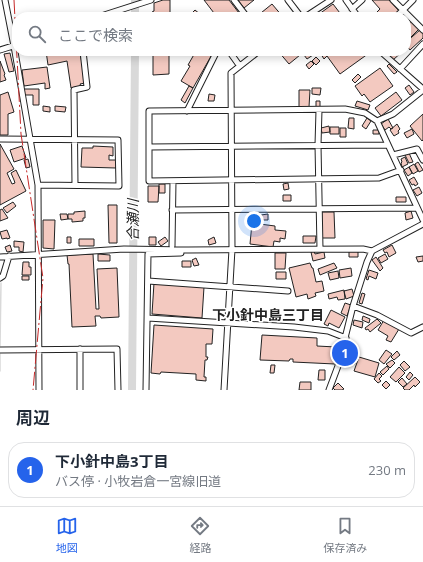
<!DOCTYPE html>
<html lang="ja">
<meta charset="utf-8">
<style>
:root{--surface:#fff;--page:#f2f2f3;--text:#1f2937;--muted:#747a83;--line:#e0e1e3;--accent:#2563eb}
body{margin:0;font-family:"Open Sans","Noto Sans JP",sans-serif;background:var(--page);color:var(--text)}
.you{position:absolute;left:254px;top:221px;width:14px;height:14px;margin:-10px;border:3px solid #fff;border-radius:50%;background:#1a73e8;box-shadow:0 0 0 6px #1a73e833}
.badge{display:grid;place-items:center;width:26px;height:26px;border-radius:50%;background:var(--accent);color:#fff;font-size:13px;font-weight:700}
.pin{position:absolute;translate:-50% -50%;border:2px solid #fff;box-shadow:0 1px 4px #0006}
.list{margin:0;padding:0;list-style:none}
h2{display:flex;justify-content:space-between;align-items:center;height:52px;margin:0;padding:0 16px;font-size:17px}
h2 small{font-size:13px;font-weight:400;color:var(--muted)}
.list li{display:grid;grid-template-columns:26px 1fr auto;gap:12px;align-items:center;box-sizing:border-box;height:56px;margin:0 8px 8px;padding:0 8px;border:1px solid var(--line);border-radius:16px}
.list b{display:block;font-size:15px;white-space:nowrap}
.list p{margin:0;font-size:13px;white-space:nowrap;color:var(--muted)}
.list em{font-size:13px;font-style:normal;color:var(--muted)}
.icon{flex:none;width:22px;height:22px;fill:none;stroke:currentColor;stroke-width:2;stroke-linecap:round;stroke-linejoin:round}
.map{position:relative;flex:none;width:423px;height:390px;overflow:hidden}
.search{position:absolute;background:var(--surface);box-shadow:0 2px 10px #0003;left:12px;right:12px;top:12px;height:44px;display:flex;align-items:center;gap:10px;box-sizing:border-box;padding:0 14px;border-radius:16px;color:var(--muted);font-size:15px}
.sheet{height:116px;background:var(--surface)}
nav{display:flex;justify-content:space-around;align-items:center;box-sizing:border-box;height:56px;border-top:1px solid var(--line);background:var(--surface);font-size:11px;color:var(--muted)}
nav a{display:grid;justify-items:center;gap:2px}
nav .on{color:var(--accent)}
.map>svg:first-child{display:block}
</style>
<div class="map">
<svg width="423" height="390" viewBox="0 0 423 390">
<rect width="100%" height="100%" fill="#fff"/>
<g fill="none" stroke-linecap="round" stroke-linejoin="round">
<!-- stream -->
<path stroke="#d9d9d9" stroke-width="1.5" d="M 0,275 L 3,269
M 0,346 L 1,283
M 0,371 L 0,354"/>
<!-- river -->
<path stroke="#d9d9d9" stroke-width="8" d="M 135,17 L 135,0
M 132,390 L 135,51"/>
</g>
<!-- building -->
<path fill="#f3c9c0" stroke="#222" d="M 163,0 L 170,0 L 170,17 L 152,17 L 152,12 L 154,11 L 154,3 Z
M 204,0 L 229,0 L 242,17 L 217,17 Z
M 238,0 L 254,0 L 244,8 Z
M 372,0 L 389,0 L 399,11 L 393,17 L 372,17 L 380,9 Z
M 272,4 L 283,17 L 256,17 Z
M 333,4 L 343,17 L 315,17 Z
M 195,10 L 201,15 L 199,17 L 195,17 L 191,14 Z
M 411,21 L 419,29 L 406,42 L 406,23 L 408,25 Z
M 420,30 L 423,33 L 423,38 L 410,50 L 406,45 L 406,42 Z
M 46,51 L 62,51 L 63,54 L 80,51 L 85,83 L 80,84 L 81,86 L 71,88 L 67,61 L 48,65 Z
M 153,51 L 169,51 L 169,74 L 153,75 Z
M 196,51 L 214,51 L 193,88 L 181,81 L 190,66 L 188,65 Z
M 278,51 L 297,51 L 300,55 L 289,64 Z
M 301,51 L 319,51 L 307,59 Z
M 319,51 L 372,51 L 340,74 L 327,56 L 324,59 Z
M 385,51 L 403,51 L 393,60 Z
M 10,53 L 14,71 L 9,72 L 4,54 Z
M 316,57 L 320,61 L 316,65 L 312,61 Z
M 0,61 L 5,74 L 4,75 L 6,80 L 0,82 Z
M 311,61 L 314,64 L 309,69 L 306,65 Z
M 389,64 L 397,72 L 394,74 L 387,66 Z
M 47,67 L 50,88 L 45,89 L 45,83 L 24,86 L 22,70 Z
M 380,68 L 393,86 L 370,102 L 364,94 L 362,96 L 355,86 Z
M 358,74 L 361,77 L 355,83 L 352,80 Z
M 409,85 L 414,92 L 410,95 L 405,88 Z
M 189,86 L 193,88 L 185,103 L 181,100 Z
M 312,88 L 321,88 L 320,95 L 312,94 Z
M 24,89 L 39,89 L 39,105 L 33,105 L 33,95 L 24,95 Z
M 299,90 L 310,90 L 309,107 L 299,107 Z
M 8,92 L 14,112 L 8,114 L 8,135 L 0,135 L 0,95 Z
M 396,92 L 402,100 L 381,116 L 375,108 Z
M 209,94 L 215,95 L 214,101 L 208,101 Z
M 316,101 L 320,101 L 320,107 L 316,107 Z
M 357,101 L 370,105 L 368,110 L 355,106 Z
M 43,106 L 50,107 L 50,112 L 43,111 Z
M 55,106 L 66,107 L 65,112 L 55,111 Z
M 423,114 L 423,140 L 422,141 L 410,126 Z
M 349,118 L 354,118 L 354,129 L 348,128 Z
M 367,118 L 371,121 L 366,129 L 362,126 Z
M 388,119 L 393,128 L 391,129 L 389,127 L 385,130 L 381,124 Z
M 397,124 L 400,129 L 398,131 L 399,133 L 394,136 L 390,130 Z
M 329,126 L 330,132 L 322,133 L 321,128 Z
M 330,127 L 339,127 L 339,134 L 330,134 Z
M 340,128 L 346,128 L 346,137 L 340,137 Z
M 412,129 L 414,134 L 407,138 L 404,133 Z
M 373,130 L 379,130 L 379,134 L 373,134 Z
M 0,144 L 14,169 L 7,173 L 12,184 L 15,183 L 14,180 L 11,173 L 16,170 L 26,191 L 0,205 Z
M 22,146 L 26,158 L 14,162 L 10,150 Z
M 93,146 L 113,147 L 113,156 L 109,155 L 109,160 L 117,160 L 116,168 L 81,167 L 82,148 L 93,148 Z
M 409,153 L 413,162 L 409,163 L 405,155 Z
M 405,157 L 408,164 L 402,167 L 401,163 L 402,162 L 401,159 Z
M 28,159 L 30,167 L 26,168 L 24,160 Z
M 418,162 L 423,170 L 419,172 L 415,164 Z
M 414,164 L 418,171 L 413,174 L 409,167 Z
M 409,167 L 412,173 L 408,176 L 404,170 Z
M 414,177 L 418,184 L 415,186 L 414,184 L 412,185 L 409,180 Z
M 288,183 L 289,189 L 284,190 L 283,184 Z
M 159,184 L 165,184 L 165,193 L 159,193 Z
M 148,186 L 159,186 L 158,202 L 148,202 Z
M 419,187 L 422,193 L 417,196 L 413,190 Z
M 283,195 L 291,195 L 291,201 L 283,201 Z
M 396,197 L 406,197 L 406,202 L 396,202 Z
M 13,202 L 16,206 L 7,213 L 3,208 Z
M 108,205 L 117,205 L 117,243 L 109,243 Z
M 2,209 L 8,218 L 0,221 L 0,210 Z
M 85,211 L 85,218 L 83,218 L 83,221 L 72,222 L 72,219 L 68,219 L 68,214 L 74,214 L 74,212 Z
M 411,211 L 413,218 L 406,220 L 405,213 Z
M 320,212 L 334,212 L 335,238 L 321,238 Z
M 60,214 L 67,214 L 68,219 L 61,220 Z
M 268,214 L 268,220 L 262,220 L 261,215 Z
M 43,220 L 55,220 L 54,249 L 43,248 Z
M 252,223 L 275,226 L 275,230 L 286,231 L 285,239 L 280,238 L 280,242 L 274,241 L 273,247 L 250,244 Z
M 7,230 L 10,238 L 7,239 L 7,238 L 2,239 L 0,232 Z
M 303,236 L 316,236 L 315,243 L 303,243 Z
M 67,237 L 71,237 L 71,243 L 67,243 Z
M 149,237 L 156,237 L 156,245 L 149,245 Z
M 165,237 L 168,241 L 161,246 L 158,242 Z
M 214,237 L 216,243 L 209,245 L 208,240 Z
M 79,239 L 94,239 L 94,246 L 79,246 Z
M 14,241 L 24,242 L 23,252 L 19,251 L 19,247 L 14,247 Z
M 10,245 L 12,251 L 7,252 L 5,247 Z
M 392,245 L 396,253 L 389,257 L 387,252 L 385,253 L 383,250 Z
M 314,251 L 315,254 L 324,252 L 325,258 L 313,261 L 311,252 Z
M 349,251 L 358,251 L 358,257 L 349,257 Z
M 275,253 L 286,253 L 285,269 L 275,269 Z
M 93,254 L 96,309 L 99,309 L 97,269 L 117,268 L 119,317 L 101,318 L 100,316 L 95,316 L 96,326 L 72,327 L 69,264 L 68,264 L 67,255 Z
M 98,254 L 110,255 L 110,261 L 98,261 Z
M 385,254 L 388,259 L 381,263 L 378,258 Z
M 423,256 L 423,261 L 418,262 L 416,257 Z
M 376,257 L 383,268 L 380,271 L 372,260 Z
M 196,258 L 199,265 L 194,266 L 192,260 Z
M 182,261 L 191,261 L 191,267 L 182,267 Z
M 23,262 L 29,262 L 29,267 L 31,267 L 31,275 L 22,275 Z
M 310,263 L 312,268 L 313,268 L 316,282 L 322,281 L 324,291 L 315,293 L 316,296 L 308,299 L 307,294 L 296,297 L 289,268 Z
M 334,263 L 337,268 L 320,275 L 318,269 Z
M 351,268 L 352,276 L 340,278 L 339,270 Z
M 369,270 L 378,273 L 376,279 L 369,276 L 368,280 L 366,279 Z
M 338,271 L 339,278 L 330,280 L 328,273 Z
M 276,272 L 286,272 L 286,279 L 276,279 Z
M 22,276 L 29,276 L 29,280 L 22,280 Z
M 154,283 L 204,287 L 202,318 L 152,314 Z
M 352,289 L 354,296 L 346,299 L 344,291 Z
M 344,290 L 345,299 L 338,300 L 337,297 L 329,299 L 328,294 Z
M 362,293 L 365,294 L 362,304 L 359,303 Z
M 345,303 L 351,305 L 347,316 L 341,313 Z
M 331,310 L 345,317 L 339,328 L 329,323 L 328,326 L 324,324 Z
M 363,316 L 370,319 L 369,323 L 362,320 Z
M 377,319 L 381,323 L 370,332 L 368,329 L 366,330 L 365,328 Z
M 354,320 L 363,322 L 362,328 L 353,325 Z
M 384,320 L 399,329 L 391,342 L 386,340 L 388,336 L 378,330 Z
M 154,325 L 213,329 L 212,344 L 206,344 L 206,357 L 208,357 L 207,360 L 205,360 L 204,377 L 206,377 L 206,381 L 196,380 L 196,374 L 161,372 L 160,374 L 151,373 Z
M 262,335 L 317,338 L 317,346 L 336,347 L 335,364 L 293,362 L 293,359 L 290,359 L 289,361 L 260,360 Z
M 386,350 L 392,354 L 384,364 L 379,360 Z
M 397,351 L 400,355 L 394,360 L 391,357 Z
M 349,354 L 357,357 L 355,364 L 347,362 Z
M 359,357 L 379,363 L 375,377 L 354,371 Z
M 392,360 L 395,363 L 390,368 L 386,364 Z
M 404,361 L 410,367 L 405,371 L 400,365 Z
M 271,365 L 275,365 L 274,373 L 270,373 Z
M 387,366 L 389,369 L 383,375 L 380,372 Z
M 399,367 L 405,373 L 396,382 L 390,377 Z
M 319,370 L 325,370 L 325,380 L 318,380 Z
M 410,372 L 413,375 L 409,380 L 406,377 Z
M 379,373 L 382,376 L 379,379 L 381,381 L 378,383 L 374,379 Z
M 415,377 L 420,382 L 415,387 L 414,385 L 409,390 L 405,390 L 403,388 Z
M 402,378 L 407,384 L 403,387 L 398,382 Z
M 386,381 L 390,385 L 386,389 L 382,385 Z
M 300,382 L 311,382 L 311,390 L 299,390 Z
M 338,383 L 344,389 L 342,390 L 335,390 L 333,388 Z"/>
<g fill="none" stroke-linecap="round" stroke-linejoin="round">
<defs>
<path id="minor" d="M 5,0 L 14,46 L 38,185 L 39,390
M 234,0 L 247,17
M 288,0 L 301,17
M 346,0 L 358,17
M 393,0 L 423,30
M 352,9 L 362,0
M 98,17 L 151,0
M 305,17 L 331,0
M 396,17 L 413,0
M 0,50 L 16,45
M 229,51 L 239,65
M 380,51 L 423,89
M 400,69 L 423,44
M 319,110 L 318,145 L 320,249
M 187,111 L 217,51
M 377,121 L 393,114 L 423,90
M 0,139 L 118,140 L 119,186 L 38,185
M 149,147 L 388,145
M 393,155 L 417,149 L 423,160
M 401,170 L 379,178 L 149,181 L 149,111 L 345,109 L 365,113 L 377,121 L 423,220
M 75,185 L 74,90 L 87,87 L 83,51
M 172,210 L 417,208
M 172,246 L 173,181
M 0,257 L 124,249 L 188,250 L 363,249 L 372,251
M 0,278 L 3,276 L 9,256
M 148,281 L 288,291
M 353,306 L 377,315 L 411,333 L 423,327
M 148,318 L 294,327 L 328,331 L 346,338
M 0,350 L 117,349 L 118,390
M 80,390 L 80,349
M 146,390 L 148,254 L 181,253
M 224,390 L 232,249 L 231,73 L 259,51
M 329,390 L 338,366 L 353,306 L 367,262 L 372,251 L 423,224"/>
</defs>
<!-- minor casing -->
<use href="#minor" stroke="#222" stroke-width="7"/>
<!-- minor -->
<use href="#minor" stroke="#fff" stroke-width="5"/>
<!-- power -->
<path stroke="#c62828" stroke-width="1" stroke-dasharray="14 3 2 3" stroke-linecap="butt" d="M 14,0 L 21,134 L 43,278 L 33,390"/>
</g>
<g text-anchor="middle" stroke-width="3" stroke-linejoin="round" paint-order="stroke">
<!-- water labels -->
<g font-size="14" font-style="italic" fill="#222" stroke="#fff">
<text transform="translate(133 220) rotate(-90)" y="5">合瀬川</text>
</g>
<!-- neighbourhood labels -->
<g font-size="14" font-weight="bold" fill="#222" stroke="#fff">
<text x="268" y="320">下小針中島三丁目</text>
</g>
</g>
</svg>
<div class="you"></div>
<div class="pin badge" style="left:345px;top:353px">1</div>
<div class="search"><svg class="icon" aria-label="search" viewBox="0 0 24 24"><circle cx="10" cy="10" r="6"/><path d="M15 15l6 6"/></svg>ここで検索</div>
</div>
<section class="sheet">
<h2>周辺<small></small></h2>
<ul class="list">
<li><span class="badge">1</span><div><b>下小針中島3丁目</b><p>バス停 · 小牧岩倉一宮線旧道</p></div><em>230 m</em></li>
</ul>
</section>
<nav>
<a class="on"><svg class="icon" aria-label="map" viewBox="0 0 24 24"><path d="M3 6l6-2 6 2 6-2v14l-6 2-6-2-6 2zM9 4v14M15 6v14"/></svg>地図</a>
<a><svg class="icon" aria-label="directions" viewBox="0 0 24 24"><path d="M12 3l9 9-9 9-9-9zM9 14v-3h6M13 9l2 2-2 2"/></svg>経路</a>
<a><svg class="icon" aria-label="saved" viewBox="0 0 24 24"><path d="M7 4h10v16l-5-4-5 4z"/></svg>保存済み</a>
</nav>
